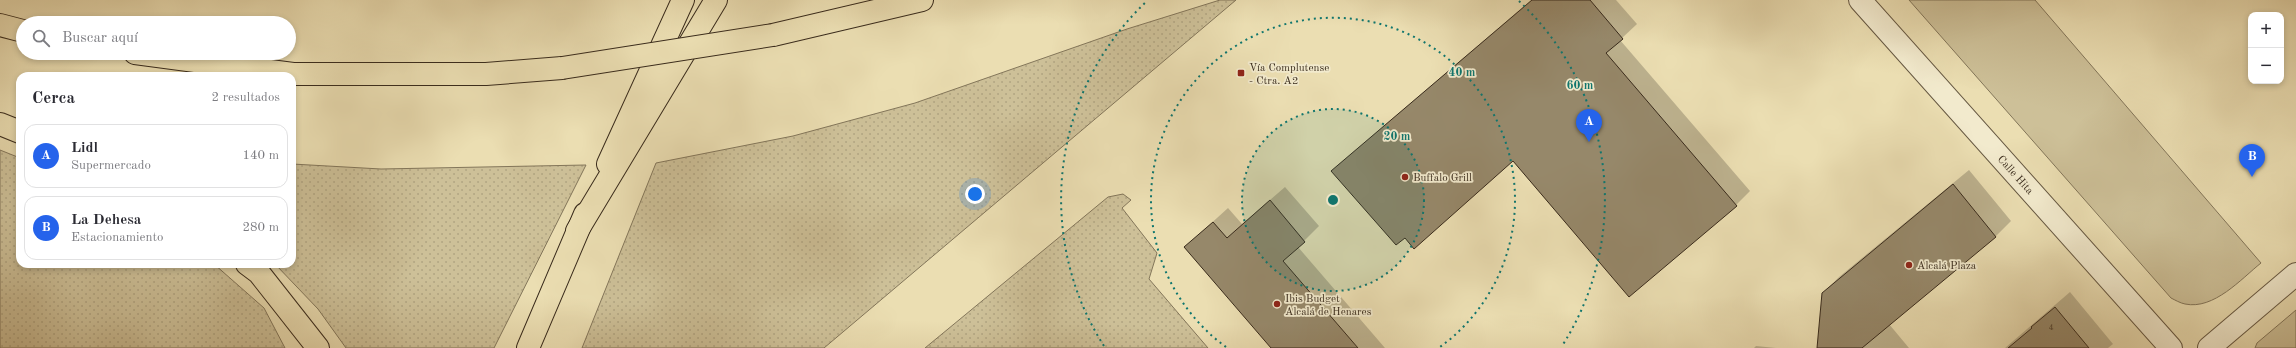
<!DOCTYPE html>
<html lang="es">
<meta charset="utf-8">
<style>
:root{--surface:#fff;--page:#f2f2f3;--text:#2b2b33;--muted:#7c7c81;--line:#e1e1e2;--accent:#2563eb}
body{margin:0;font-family:"Old Standard TT",serif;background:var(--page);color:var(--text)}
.controls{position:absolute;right:12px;top:12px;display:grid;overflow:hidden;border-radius:8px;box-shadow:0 2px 6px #0003}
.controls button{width:36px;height:36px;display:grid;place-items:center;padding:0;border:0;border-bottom:1px solid var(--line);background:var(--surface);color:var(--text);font:20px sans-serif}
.you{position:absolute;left:975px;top:194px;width:14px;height:14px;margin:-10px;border:3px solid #fff;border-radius:50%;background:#1a73e8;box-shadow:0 0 0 6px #1a73e833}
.badge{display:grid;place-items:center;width:26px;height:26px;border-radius:50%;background:var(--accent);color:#fff;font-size:13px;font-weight:700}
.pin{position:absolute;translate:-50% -33px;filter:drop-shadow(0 1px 2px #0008)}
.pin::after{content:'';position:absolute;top:21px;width:14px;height:12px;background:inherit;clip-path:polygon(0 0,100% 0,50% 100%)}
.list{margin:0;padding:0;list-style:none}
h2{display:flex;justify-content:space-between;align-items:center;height:52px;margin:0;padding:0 16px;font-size:17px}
h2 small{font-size:13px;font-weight:400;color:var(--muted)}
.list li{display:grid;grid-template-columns:26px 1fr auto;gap:12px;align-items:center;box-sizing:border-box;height:64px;margin:0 8px 8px;padding:0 8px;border:1px solid var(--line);border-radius:12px}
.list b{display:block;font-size:15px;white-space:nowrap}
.list p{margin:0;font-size:13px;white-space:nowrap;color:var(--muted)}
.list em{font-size:13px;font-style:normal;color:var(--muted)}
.icon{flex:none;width:22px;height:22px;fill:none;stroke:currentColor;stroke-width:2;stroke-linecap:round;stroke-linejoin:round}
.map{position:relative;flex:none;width:2296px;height:348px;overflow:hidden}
.search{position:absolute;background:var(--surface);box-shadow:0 2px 6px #0003;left:16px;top:16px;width:280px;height:44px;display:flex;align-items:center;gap:10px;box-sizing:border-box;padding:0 14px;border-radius:22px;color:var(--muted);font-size:15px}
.panel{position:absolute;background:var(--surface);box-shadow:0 2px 6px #0003;left:16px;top:72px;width:280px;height:196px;border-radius:12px}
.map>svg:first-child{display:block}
</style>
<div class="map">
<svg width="2296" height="348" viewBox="0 0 2296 348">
<defs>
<pattern id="grass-dots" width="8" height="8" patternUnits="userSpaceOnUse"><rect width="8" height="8" fill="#cdc098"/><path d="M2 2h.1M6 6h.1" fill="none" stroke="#b1a582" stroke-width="1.8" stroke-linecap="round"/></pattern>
</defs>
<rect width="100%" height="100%" fill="#ebdeb2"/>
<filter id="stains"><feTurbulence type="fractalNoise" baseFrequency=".005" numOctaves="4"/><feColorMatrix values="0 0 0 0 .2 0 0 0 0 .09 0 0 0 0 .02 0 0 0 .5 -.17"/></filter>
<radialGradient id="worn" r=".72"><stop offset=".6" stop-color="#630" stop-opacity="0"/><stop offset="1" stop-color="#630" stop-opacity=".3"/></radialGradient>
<!-- grass -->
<path fill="url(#grass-dots)" stroke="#83765a" d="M 1220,0 L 1236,0 L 824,348 L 582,348 L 656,163 L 793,136 L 915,103 L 1127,29 Z
M 0,150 L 20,158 L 20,264 L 214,264 L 264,308 L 285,348 L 0,348 Z
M 292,164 L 381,169 L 586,165 L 494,348 L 346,348 L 318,309 L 275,264 L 292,264 Z
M 1123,194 L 1131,200 L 1122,208 L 1157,253 L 1149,279 L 1208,348 L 925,348 L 1108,197 Z"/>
<!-- garden -->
<path fill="#cdc098" stroke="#83765a" d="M 1909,0 L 2035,0 L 2261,263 C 2241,279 2214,310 2185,304 C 2180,303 2175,300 2171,298 Z
M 2296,310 L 2296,348 L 2255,348 L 2257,343 Z"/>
<!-- shadow -->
<path fill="#0003" d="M 1531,0 L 1616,0 L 1637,24 L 1620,40 L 1750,191 L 1736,205 L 1513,160 L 1405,237 L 1332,171 Z
M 1969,170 L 2011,221 L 1996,236 L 1889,324 L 1909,348 L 1818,348 L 1823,293 L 1839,277 Z
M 1285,187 L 1319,226 L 1298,247 L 1385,348 L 1273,348 L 1185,247 L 1228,208 L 1242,224 Z
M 2070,292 L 2113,344 L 2108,348 L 2005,348 Z
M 1756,346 L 1776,348 L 1754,348 Z"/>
<!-- building -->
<path fill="#96886a" stroke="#392b1c" d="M 1532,0 L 1590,0 L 1623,39 L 1606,53 L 1737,206 L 1629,297 L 1513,161 L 1414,249 L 1405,238 L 1396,245 L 1331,171 Z
M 1953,184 L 1996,237 L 1862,348 L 1817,348 L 1822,293 Z
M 1270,200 L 1305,242 L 1283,261 L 1358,348 L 1271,348 L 1184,247 L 1213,222 L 1227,238 Z
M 2055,307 L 2089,348 L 2008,348 L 2032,328 L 2031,327 Z"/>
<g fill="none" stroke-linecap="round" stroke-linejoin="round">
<defs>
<g id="street">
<path id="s1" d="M 1860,0 L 2171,348"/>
<path d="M 2209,348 L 2296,274"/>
</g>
<path id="primary" d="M 608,164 L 683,0
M 528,348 L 585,214"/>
<path id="highway" d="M 0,25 L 23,31
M 773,35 L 922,0
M 135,53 L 293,74 L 486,74 L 562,68
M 0,124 L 20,132
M 577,231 L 716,0
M 247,264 L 259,273 L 318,348"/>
</defs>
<!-- street casing -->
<use href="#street" stroke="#665842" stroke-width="24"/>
<!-- primary casing -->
<use href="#primary" stroke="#392b1c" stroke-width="24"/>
<!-- highway casing -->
<use href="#highway" stroke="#392b1c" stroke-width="24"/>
<!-- street -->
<use href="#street" stroke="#f2eacd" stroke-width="22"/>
<!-- primary -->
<use href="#primary" stroke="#ebdeb2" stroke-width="22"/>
<!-- highway -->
<use href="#highway" stroke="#ebdeb2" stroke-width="22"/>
<defs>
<path id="highway-bridge" d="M 562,68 L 773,35"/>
</defs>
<!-- highway-bridge casing -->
<use href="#highway-bridge" stroke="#392b1c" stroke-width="24" stroke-linecap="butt"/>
<!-- highway-bridge -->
<use href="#highway-bridge" stroke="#ebdeb2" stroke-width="22"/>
</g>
<!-- distance rings -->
<circle cx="1333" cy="200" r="91" fill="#0f766e" fill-opacity=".12"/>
<g fill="none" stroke="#0f766e" stroke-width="2" stroke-dasharray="2 4">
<circle cx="1333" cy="200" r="91"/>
<path d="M1226 347A182 182 0 1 1 1440 347"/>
<path d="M1104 346A272 272 0 0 1 1147 1M1519 1A272 272 0 0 1 1562 346"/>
</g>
<!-- markers -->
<g fill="#8f2418" stroke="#f2eacd" stroke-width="1.5">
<rect x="1237" y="69" width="8" height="8" rx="2"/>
<circle cx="1405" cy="177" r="4"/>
<circle cx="1909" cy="265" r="4"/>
<circle cx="1277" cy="304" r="4"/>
</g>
<g text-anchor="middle" stroke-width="3.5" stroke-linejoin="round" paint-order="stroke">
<!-- number labels -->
<g font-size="9" fill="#504230">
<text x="2051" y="330">4</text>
</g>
<!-- poi labels -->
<g font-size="11" fill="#392b1c" stroke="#f2eacd" text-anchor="start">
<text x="1249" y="71">Vía Complutense<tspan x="1249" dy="13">- Ctra. A2</tspan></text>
<text x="1413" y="181">Buffalo Grill</text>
<text x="1917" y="269">Alcalá Plaza</text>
<text x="1285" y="302">Ibis Budget<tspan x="1285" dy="13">Alcalá de Henares</tspan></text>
</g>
<!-- street labels -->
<g font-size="11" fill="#392b1c" stroke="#f2eacd">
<text dy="4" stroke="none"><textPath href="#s1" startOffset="234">Calle Hita</textPath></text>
</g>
</g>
<circle cx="1333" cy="200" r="6" fill="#0f766e" stroke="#f2eacd" stroke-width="2"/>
<g font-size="12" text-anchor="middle" font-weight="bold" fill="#0f766e" stroke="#f2eacd" stroke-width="3.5" stroke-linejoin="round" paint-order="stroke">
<text x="1462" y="76">40 m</text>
<text x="1580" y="89">60 m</text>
<text x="1397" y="140">20 m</text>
</g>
<rect width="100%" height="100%" filter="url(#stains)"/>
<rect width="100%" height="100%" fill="url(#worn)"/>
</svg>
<div class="controls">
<button>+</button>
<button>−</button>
</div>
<div class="you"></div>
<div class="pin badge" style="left:1589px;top:142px">A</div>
<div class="pin badge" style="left:2252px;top:177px">B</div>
<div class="search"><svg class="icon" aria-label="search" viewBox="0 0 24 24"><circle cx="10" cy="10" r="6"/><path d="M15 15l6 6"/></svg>Buscar aquí</div>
<section class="panel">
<h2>Cerca<small>2 resultados</small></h2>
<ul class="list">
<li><span class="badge">A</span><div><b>Lidl</b><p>Supermercado</p></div><em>140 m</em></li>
<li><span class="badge">B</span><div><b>La Dehesa</b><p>Estacionamiento</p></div><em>280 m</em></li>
</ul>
</section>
</div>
